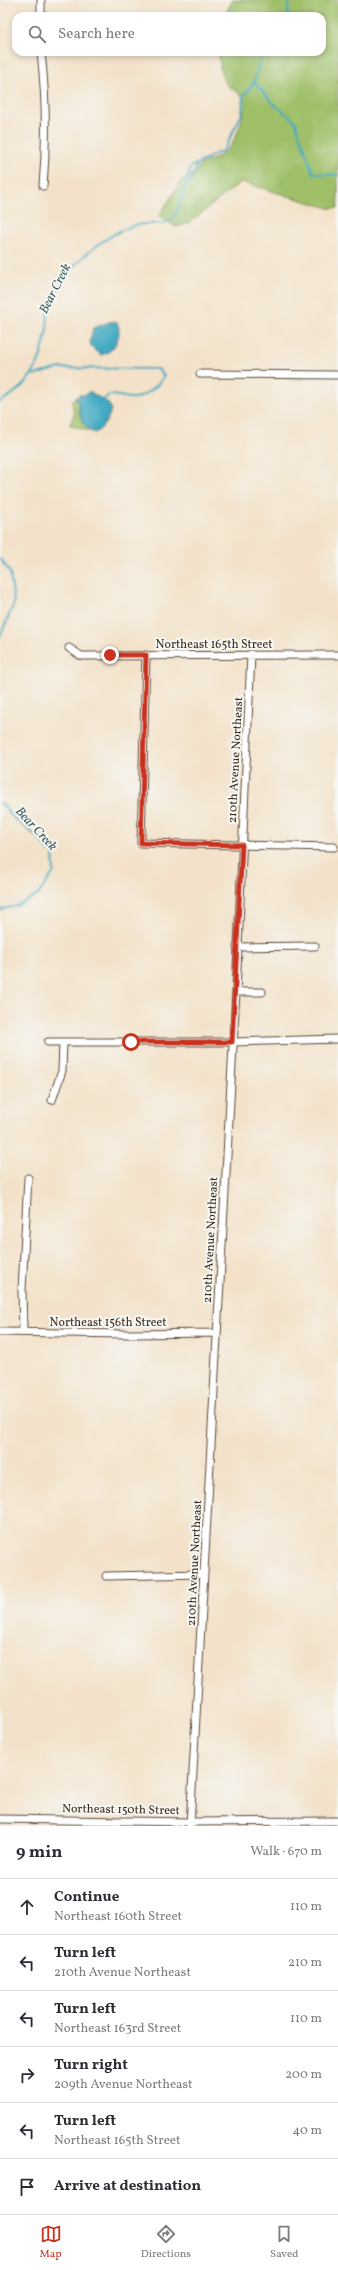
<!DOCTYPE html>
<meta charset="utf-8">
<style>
:root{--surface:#fff;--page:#f7f7f7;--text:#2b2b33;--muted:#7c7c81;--line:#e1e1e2;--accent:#c8321e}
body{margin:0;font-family:Vollkorn,serif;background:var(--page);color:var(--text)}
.stop{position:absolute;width:12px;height:12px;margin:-9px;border:3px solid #c8321e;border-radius:50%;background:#fff}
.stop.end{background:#c8321e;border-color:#fff;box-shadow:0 1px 4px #0008}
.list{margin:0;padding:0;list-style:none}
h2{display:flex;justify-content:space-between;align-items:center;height:52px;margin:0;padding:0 16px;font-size:17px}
h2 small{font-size:13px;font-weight:400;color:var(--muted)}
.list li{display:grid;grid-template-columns:26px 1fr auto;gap:12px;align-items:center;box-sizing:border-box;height:56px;padding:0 16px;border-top:1px solid var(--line)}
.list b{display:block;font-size:15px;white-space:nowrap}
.list p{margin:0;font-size:13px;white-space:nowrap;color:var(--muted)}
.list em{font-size:13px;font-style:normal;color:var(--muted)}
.icon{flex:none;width:22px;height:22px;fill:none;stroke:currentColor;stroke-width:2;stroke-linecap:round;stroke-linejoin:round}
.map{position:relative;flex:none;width:338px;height:1826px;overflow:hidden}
.search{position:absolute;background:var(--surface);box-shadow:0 2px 6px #0003;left:12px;right:12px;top:12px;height:44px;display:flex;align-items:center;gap:10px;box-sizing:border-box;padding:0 14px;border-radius:12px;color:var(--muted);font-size:15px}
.sheet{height:388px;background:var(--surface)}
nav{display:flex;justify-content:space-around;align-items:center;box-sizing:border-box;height:56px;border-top:1px solid var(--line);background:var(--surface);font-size:11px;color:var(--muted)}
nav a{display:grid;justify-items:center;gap:2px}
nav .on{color:var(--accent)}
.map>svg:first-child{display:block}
</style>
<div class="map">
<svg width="338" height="1826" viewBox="0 0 338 1826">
<rect width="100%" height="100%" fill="#f6f6f2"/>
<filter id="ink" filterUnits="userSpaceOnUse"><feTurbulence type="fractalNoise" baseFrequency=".025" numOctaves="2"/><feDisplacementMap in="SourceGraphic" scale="8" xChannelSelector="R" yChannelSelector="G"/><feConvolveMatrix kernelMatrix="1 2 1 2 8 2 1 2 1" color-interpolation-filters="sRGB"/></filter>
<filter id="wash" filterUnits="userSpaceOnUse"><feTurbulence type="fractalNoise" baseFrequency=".012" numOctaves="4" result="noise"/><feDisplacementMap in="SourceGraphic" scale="16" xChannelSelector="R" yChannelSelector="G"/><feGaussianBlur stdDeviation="0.9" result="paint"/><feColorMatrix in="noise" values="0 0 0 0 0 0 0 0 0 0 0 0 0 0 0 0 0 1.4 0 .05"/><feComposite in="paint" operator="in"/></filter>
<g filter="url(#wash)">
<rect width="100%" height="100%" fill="#f3e2c9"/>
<!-- green -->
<path fill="#9fc069" stroke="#6d7544" d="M 233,0 L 338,0 L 338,208 L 329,208 L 241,182 L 189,223 L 176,227 L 159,216 L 181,181 L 197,171 L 200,164 C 210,161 219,158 227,150 C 235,142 247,112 244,101 C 242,91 230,90 225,82 C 219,73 220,62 219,52 L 322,52 L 322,16 L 224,16 Z
M 75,398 L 79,403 C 78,416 83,423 92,432 L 70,425 L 74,414 L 72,401 Z"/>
<!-- water -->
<path fill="#41a9c1" stroke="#3e6a70" d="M 112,321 L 117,322 C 123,335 115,352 101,355 L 91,347 L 90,341 L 93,328 Z
M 89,391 L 108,403 L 111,408 C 110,417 104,428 95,433 C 83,429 78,414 79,403 L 75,398 L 79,395 L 86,395 Z"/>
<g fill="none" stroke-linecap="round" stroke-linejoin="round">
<!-- stream -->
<path stroke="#41a9c1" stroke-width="2" d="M 288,16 L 289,0
M 254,82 L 274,104 L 295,121 L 313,173 L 338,175
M 185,184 L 191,182 L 197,164
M 34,375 L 60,368 L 158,369 L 164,376 C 159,385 145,397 134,398 C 126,399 118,394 109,395 L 104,400
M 0,402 C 32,384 41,365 47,329 C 48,324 47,319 48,314 C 51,299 64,277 74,266 C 88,251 116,229 137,225 C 149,222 164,227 175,217 L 191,167 L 224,150 L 242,114 L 243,97 L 254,82 L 261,57 L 272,52
M 0,559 L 10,572 L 14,604 L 0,636
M 0,802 L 15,819 L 36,836 L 53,854 L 54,872 L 38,895 L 16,906 L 0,910"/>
</g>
</g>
<g filter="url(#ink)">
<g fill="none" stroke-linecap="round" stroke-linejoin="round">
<defs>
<path id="minor" d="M 41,16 L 41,0
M 41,52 C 46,97 47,141 43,186
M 200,374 L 338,375
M 69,648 L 81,656 L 338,655
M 146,655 L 141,843 L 334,847
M 237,947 L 315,946
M 236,992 L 262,992
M 48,1042 L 232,1042 L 338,1039
M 52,1100 L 62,1071 L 63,1042
M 0,1332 L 127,1334 L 216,1333
M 23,1332 L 22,1290 L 28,1178
M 106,1576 L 204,1574
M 0,1819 L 190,1822 L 338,1821
M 190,1826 L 236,992 L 251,654"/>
</defs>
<!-- minor casing -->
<use href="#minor" stroke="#574638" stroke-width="9"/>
<!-- minor -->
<use href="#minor" stroke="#fff" stroke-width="7"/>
</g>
</g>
<g fill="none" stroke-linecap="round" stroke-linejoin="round" filter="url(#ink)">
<!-- route -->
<path stroke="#c8321e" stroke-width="5" d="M 110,655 L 146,655 L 141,843 L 242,845 L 232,1042 L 131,1042"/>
</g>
<g text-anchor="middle" stroke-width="4" stroke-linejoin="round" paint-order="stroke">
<!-- street labels -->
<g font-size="12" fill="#3b2a1e" stroke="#f6f6f2">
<text x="214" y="648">Northeast 165th Street</text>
<text transform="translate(235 760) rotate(-87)" y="4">210th Avenue Northeast</text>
<text transform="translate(210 1240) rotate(-87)" y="4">210th Avenue Northeast</text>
<text x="108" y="1326">Northeast 156th Street</text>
<text transform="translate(194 1563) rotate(-87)" y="4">210th Avenue Northeast</text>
<text transform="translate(121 1809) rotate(1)" y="4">Northeast 150th Street</text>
</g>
<!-- water labels -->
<g font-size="13" font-style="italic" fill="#3d5d5f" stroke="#f6f6f2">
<text transform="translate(54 288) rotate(-63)" y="5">Bear Creek</text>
<text transform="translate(37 828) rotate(47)" y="5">Bear Creek</text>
</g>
</g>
</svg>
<div class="stop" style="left:131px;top:1042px"></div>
<div class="stop end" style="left:110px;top:655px"></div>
<div class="search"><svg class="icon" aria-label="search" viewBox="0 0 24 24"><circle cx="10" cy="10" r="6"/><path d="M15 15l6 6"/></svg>Search here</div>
</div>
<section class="sheet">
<h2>9 min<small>Walk · 670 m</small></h2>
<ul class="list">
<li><svg class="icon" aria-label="ahead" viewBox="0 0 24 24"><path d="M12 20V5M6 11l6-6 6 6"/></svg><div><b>Continue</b><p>Northeast 160th Street</p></div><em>110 m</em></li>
<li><svg class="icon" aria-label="left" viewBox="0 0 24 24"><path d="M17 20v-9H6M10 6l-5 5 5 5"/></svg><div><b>Turn left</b><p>210th Avenue Northeast</p></div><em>210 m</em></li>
<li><svg class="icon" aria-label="left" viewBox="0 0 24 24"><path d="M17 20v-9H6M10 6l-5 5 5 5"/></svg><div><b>Turn left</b><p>Northeast 163rd Street</p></div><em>110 m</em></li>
<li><svg class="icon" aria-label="right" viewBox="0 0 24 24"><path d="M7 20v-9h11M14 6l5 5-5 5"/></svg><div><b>Turn right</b><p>209th Avenue Northeast</p></div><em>200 m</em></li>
<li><svg class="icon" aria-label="left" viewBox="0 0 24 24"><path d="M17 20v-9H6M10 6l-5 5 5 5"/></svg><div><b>Turn left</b><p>Northeast 165th Street</p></div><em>40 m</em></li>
<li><svg class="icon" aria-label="arrive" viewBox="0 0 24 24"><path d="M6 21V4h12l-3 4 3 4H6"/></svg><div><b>Arrive at destination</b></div></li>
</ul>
</section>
<nav>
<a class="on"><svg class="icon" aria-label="map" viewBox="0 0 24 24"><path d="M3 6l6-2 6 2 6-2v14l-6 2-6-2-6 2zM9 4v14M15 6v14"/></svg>Map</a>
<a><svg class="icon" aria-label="directions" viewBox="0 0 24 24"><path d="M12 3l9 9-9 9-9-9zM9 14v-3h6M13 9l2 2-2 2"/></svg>Directions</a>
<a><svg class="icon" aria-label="saved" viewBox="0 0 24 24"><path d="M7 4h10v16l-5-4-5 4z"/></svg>Saved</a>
</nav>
